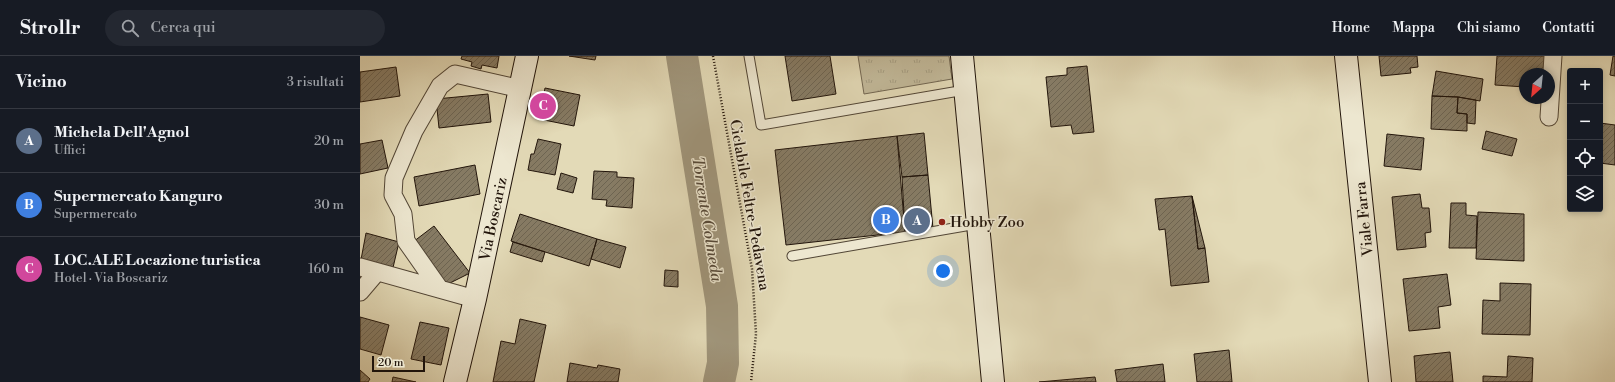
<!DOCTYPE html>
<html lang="it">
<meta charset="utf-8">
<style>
:root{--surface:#171b24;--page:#242831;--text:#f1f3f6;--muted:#9ea1a6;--line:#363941;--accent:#c59692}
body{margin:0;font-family:"Libre Bodoni",serif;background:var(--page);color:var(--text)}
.controls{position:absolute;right:12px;top:12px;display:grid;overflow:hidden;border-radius:4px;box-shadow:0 2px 6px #0003}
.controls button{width:36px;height:36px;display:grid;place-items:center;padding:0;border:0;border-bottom:1px solid var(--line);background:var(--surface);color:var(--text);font:20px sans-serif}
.compass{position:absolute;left:1159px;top:12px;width:36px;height:36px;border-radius:50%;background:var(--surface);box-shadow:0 2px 6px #0003;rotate:207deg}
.scale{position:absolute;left:12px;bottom:10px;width:53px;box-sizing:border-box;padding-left:4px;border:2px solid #22150b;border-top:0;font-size:11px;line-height:14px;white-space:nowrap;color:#22150b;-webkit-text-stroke:3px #ede7d0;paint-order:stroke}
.you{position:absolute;left:583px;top:215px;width:14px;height:14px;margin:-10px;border:3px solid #fff;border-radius:50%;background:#1a73e8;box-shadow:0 0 0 6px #1a73e833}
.badge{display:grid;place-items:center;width:26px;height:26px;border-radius:50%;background:var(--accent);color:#fff;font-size:13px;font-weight:700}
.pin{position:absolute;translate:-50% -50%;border:2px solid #fff;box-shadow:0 1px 4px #0006}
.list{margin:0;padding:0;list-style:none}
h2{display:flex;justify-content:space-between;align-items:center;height:52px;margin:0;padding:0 16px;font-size:17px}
h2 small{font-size:13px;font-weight:400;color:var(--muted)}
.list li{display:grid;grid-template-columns:26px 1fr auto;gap:12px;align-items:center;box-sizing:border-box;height:64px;padding:0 16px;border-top:1px solid var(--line)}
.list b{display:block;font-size:15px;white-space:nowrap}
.list p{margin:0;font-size:13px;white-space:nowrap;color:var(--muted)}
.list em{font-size:13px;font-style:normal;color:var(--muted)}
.icon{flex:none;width:22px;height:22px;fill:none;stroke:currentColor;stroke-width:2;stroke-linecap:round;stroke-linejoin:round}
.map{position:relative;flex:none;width:1255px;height:326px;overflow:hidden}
header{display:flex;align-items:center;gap:24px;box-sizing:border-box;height:56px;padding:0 20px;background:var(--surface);border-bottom:1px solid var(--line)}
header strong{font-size:19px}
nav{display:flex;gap:22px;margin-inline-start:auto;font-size:14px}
.search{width:280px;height:36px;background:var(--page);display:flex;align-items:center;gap:10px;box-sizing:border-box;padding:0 14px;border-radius:22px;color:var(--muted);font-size:15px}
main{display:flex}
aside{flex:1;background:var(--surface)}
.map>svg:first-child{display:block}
</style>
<header>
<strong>Strollr</strong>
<div class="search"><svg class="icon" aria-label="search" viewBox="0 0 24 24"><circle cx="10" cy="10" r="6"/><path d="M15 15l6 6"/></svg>Cerca qui</div>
<nav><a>Home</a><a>Mappa</a><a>Chi siamo</a><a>Contatti</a></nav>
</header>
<main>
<aside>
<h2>Vicino<small>3 risultati</small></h2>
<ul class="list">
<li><span class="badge" style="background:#5c6f8a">A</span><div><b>Michela Dell'Agnol</b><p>Uffici</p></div><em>20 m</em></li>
<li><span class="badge" style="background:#3f7fe0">B</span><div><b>Supermercato Kanguro</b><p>Supermercato</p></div><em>30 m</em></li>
<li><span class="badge" style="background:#d1479c">C</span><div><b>LOC.ALE Locazione turistica</b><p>Hotel · Via Boscariz</p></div><em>160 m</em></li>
</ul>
</aside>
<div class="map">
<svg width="1255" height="326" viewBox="0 0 1255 326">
<defs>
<pattern id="grass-tufts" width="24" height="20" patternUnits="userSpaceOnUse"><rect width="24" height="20" fill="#c2b99a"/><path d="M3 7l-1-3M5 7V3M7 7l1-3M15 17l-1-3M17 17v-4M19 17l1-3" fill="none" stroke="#a69e83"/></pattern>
<pattern id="building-hatch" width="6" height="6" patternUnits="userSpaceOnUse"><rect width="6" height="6" fill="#867b64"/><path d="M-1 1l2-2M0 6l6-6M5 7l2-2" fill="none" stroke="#6d6451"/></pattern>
</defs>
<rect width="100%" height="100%" fill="#e3dab7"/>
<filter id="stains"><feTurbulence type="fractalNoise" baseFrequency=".005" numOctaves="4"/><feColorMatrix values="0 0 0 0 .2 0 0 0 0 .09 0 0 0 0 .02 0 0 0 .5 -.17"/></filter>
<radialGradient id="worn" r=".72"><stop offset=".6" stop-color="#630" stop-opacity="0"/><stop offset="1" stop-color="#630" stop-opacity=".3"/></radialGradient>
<!-- grass -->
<path fill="url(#grass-tufts)" stroke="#726752" d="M 498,0 L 589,0 L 592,23 L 504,38 Z"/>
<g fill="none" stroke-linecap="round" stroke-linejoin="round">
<!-- river -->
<path stroke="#a1977d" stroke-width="32" d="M 322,0 L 362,250 L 363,307 L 359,326"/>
</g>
<!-- building -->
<path fill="url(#building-hatch)" stroke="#22150b" d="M 102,0 L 139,0 L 137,12 L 122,9 L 121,13 L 111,10 L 112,6 L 101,3 Z
M 209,0 L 236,0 L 235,4 Z
M 425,0 L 470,0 L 476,38 L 432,45 Z
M 1019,0 L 1057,0 L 1058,11 L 1050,12 L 1051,17 L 1021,20 Z
M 1137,0 L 1186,0 L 1185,18 L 1165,18 L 1165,31 L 1135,29 Z
M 1253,0 L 1255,0 L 1255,20 L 1250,19 Z
M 727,10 L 734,76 L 713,78 L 711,69 L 691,71 L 686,21 L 707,19 L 707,12 Z
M 36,11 L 40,40 L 0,46 L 0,16 Z
M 1076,15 L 1123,23 L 1120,45 L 1098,41 L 1072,40 Z
M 185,32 L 220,39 L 214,70 L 179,63 Z
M 128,38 L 131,66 L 79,72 L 76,43 Z
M 1072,40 L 1098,41 L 1097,57 L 1107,58 L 1107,75 L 1071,73 Z
M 1098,41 L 1116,44 L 1115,68 L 1107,67 L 1107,58 L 1097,57 Z
M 1240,67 L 1255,69 L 1255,109 L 1240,107 Z
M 1126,75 L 1157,83 L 1152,100 L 1122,93 Z
M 564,77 L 568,119 L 542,121 L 537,80 Z
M 1027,78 L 1064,82 L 1061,114 L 1024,110 Z
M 537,80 L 545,176 L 426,189 L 415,94 Z
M 178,83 L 201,88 L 195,119 L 168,114 L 171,98 L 174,98 Z
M 22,84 L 28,112 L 0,118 L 0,88 Z
M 115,109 L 120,138 L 59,150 L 54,121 Z
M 234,115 L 257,116 L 257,121 L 274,122 L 272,152 L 246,150 L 247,144 L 232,143 Z
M 201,117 L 217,122 L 213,137 L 197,133 Z
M 568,119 L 573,173 L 545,176 L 542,121 Z
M 1060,138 L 1062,152 L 1069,152 L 1071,176 L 1065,177 L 1066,191 L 1037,194 L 1032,141 Z
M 832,140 L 845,192 L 838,193 Z
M 832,140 L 838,193 L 845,192 L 849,226 L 811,230 L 805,173 L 799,174 L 795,143 Z
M 1091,147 L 1106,147 L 1106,159 L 1117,160 L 1116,192 L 1089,192 Z
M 1118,156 L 1164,158 L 1164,205 L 1116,203 Z
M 160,158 L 237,183 L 229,210 L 151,185 Z
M 74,170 L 110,217 L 86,229 L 53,186 Z
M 6,177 L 39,186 L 32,216 L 0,209 Z
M 237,183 L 266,191 L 260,212 L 231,203 Z
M 153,186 L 185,196 L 182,206 L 150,196 Z
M 305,214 L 318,215 L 318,231 L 304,230 Z
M 1087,218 L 1091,249 L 1078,251 L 1080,272 L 1049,275 L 1043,223 Z
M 1140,227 L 1171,228 L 1170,279 L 1122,278 L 1123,244 L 1140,245 Z
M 0,261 L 29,269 L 21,299 L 0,293 Z
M 160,263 L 186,269 L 174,326 L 133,326 L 141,285 L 155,288 Z
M 60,266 L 89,272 L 81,309 L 51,303 Z
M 869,294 L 872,326 L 837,326 L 834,298 Z
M 1090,296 L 1093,326 L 1056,326 L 1054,300 Z
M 1148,300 L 1173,302 L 1172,326 L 1123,326 L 1123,320 L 1147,321 Z
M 210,307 L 237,312 L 238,309 L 260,313 L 258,326 L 207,326 Z
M 803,308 L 805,326 L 757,326 L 755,314 Z
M 0,314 L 10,323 L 8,326 L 0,326 Z
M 33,321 L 56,326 L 32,326 Z
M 735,321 L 736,326 L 679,326 Z"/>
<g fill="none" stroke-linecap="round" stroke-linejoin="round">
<defs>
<path id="lane" d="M 389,0 L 401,69 L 605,34
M 432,200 L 617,168"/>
<path id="street" d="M 1189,61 L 1193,0
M 0,211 L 115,243
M 79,232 L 46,185 L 43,158 L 33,139 L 34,122 L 54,75 L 80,30 L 95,18 L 161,33
M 0,236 L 17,216"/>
<path id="secondary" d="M 602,0 L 633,326
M 986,0 L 1020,326
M 95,326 L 115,243 L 167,0"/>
</defs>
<!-- lane casing -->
<use href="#lane" stroke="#524636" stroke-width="11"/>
<!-- street casing -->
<use href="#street" stroke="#524636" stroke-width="19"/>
<!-- secondary casing -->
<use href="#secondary" stroke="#22150b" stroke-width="24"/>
<!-- path -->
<path stroke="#22150b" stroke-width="2.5" stroke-dasharray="1 2" stroke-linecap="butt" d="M 353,0 L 392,213 L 396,278 L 391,326"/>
<!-- lane -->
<use href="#lane" stroke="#ede7d0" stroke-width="9"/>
<!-- street -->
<use href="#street" stroke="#ede7d0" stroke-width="17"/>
<!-- secondary -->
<use href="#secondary" stroke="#ede7d0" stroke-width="22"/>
</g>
<!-- markers -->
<circle fill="#8f2418" stroke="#ede7d0" stroke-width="1.5" cx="582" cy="166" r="4"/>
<g text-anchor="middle" stroke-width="3" stroke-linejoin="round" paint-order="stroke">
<!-- street labels -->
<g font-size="15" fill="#22150b" stroke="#ede7d0">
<text transform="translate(390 149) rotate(80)" y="5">Ciclabile Feltre-Pedavena</text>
<text transform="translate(133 163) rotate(-78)" y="5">Via Boscariz</text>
<text transform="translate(1004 163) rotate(-96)" y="5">Viale Farra</text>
</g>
<!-- poi labels -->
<g font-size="15" fill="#22150b" stroke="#ede7d0" text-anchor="start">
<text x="590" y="171">Hobby Zoo</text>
</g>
<!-- water labels -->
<g font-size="16" font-style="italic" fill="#554939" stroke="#ede7d0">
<text transform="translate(348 163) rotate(81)" y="6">Torrente Colmeda</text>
</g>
</g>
<rect width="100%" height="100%" filter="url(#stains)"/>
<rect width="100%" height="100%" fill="url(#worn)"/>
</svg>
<div class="controls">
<button>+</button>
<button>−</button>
<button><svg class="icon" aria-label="locate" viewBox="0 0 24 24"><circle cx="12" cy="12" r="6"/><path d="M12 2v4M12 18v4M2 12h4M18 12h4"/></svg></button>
<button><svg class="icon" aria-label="layers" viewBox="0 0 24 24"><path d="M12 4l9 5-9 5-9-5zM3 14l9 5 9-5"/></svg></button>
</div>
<svg class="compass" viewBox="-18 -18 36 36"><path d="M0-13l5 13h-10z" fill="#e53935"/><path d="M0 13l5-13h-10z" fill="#9ea1a6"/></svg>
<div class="scale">20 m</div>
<div class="you"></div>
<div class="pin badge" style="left:557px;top:165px;background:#5c6f8a">A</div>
<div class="pin badge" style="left:526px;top:164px;background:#3f7fe0">B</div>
<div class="pin badge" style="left:183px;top:50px;background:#d1479c">C</div>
</div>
</main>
